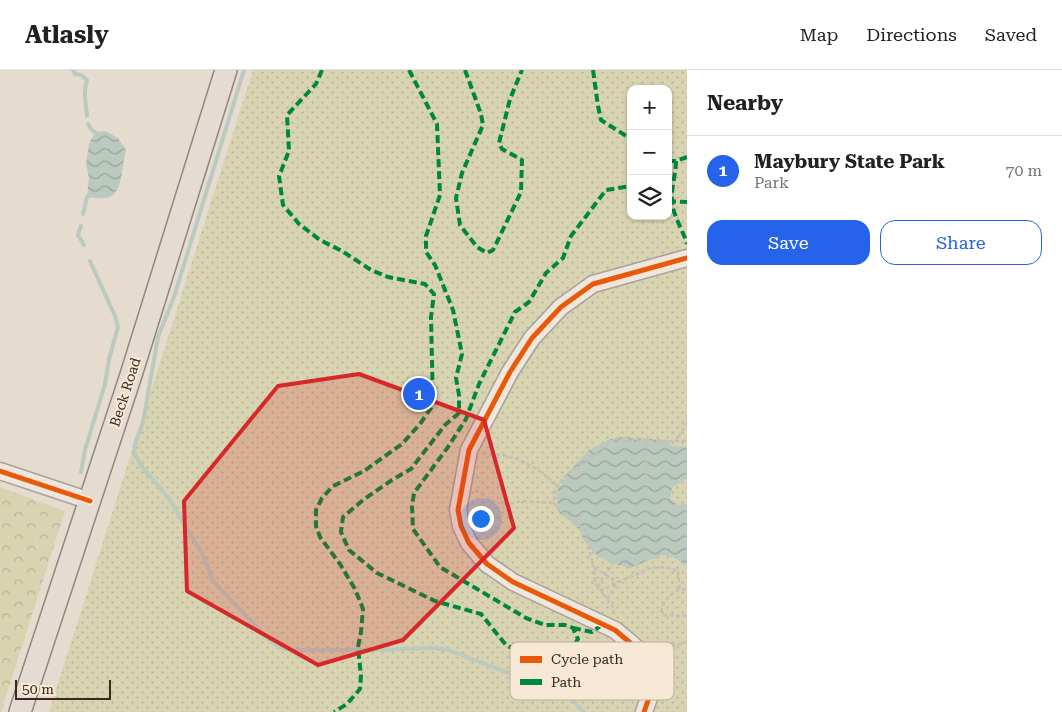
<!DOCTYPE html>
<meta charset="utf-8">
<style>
:root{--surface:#fff;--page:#f2f2f2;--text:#202124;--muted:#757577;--line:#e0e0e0;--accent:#2563eb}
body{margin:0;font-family:"Roboto Serif",serif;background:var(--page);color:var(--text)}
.controls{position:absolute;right:15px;top:15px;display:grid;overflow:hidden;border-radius:10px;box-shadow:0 1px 4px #0004}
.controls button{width:45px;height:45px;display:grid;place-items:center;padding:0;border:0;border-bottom:1px solid var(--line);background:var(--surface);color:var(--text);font:25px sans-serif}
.scale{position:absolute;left:15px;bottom:12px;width:96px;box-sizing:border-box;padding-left:5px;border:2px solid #3a281f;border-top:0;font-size:14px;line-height:18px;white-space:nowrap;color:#3a281f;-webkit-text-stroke:4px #f6e8d5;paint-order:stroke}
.you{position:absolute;left:480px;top:448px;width:18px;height:18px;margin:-12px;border:4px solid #fff;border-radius:50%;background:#1a73e8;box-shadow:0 0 0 8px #1a73e833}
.badge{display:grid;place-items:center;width:32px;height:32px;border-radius:50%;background:var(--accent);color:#fff;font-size:16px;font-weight:700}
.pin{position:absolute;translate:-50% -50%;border:2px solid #fff;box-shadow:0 1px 5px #0006}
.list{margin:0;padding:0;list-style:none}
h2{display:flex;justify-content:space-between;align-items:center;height:65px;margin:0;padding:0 20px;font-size:21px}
h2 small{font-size:16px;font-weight:400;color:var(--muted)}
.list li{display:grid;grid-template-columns:32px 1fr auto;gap:15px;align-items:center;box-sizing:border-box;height:70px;padding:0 20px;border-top:1px solid var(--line)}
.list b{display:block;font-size:19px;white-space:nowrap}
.list p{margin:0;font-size:16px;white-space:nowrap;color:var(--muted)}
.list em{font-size:16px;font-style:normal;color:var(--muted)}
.actions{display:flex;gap:10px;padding:15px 20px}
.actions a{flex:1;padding:11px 0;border:1px solid var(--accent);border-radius:15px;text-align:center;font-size:18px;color:var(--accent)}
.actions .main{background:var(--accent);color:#fff}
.icon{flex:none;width:28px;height:28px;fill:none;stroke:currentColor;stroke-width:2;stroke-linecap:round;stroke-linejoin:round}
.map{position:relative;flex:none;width:687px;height:642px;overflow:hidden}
header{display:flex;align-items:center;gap:30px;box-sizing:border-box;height:70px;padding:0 25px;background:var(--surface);border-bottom:1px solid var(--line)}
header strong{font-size:24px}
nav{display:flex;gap:28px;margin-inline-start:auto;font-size:18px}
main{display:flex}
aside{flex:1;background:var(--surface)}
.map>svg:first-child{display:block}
</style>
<header>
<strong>Atlasly</strong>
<nav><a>Map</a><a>Directions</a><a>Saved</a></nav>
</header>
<main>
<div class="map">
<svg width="687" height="642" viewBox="0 0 687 642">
<defs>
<pattern id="forest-crowns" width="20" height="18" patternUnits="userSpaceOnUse" patternTransform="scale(1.25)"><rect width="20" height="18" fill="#d8d3b1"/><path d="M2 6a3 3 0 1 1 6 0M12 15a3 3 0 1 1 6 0" fill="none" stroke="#bab598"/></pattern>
<pattern id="park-dots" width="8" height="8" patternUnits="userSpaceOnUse" patternTransform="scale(1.25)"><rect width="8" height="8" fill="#d8d3b1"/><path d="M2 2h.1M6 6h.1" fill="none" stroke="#bab598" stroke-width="1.8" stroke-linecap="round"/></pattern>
<pattern id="water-waves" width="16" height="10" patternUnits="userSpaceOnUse" patternTransform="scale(1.25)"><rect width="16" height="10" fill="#bacabe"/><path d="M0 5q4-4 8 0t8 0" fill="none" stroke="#98a49a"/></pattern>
</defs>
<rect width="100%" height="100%" fill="#e5dbcf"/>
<!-- forest -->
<path fill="url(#forest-crowns)" d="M 0,417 L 65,441 L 1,642 L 0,642 Z"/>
<!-- park -->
<path fill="url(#park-dots)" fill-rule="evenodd" d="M 253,0 L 687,0 L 687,642 L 49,642 ZM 631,19 L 668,19 L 668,146 L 631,146 Z"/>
<!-- water -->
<path fill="url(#water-waves)" d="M 105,61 L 118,68 L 126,80 C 121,96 124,128 104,128 C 98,129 92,127 87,127 L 89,108 L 86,94 L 89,74 L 95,62 Z
M 619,367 L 668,370 L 672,376 L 687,377 L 687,409 L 672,417 L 670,428 L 677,435 L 687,434 L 687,496 L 675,488 L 662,485 L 630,498 L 611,493 L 597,485 L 585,472 L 578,458 L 558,442 L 557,422 L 567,403 L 589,380 L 608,370 Z"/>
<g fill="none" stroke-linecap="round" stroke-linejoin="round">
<!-- stream -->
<path stroke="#bacabe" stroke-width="4" d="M 73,0 L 75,4 L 81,5 L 87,10 C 83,22 86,33 87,46
M 244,0 L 174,227 L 158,267 L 143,352 L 135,374 L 134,381 L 135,385 L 143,398 L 170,430 L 204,487 L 213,511 L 271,572 L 280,578 L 292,580 L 376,580 L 434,578 L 448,580 L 517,606 L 544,615 L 563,619 L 584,642
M 88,54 L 91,59 L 98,65
M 83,144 L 87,127 L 90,125
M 81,156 L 78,165 L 84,175
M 81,402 L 85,380 L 105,314 L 109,289 L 118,257 L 115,246 L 90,191"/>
<defs>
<path id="minor" d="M 0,401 L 90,431
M 644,642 L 651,622 L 640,581 L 615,560 L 513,512 L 487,494 L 469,473 L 461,456 L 458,440 L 469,380 L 510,302 L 532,268 L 561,237 L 593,214 L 687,188"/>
<path id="major" d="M 20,642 L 131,305 L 226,0"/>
</defs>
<!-- minor casing -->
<use href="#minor" stroke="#aaa097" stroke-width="19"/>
<!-- major casing -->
<use href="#major" stroke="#90867e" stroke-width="24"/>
<!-- path -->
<path stroke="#c6beb7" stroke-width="2.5" stroke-dasharray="4 2.5" stroke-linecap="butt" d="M 675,372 L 687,353 L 687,343
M 483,383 C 491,385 501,384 510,387 C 528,392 544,403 557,416
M 577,397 L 583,403
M 646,411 L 646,372
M 475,420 L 496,433 L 510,434 L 522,431 L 554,433
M 576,452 L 581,444
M 594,498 L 618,512
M 598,517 L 605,503 L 613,495
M 600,521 L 617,513
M 607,529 L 618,512 L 651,498 L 666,497 L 678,501 L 680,519 L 687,520
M 661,542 C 663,531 670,524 680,519
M 614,544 L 614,538 L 595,513 L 594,498 L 590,484 L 588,462 C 566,444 540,439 563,408 L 612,371 L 687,371
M 663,545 L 687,546
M 652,573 L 678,575 L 687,572"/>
<!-- minor -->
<use href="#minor" stroke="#ede7e0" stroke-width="16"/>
<!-- major -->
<use href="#major" stroke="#e4dcd2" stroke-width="21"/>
<!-- quiet -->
<path stroke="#00873e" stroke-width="4" stroke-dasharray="8 4" stroke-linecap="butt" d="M 322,0 L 316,14 L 287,45 L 289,81 L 279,106 L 283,135 L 299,154 L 320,170 L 342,181 L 371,200 L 388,207 L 425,214 L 434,224 L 431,247 L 433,335 L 420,354 L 402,374 L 364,401 L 333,416 L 322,428 L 316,440 L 316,456 L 320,467 L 340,494 L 355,519 L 363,539 L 361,562 L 358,577 L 361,606 L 360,619 L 347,634 L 334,642
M 409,0 L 437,54 L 440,125 L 426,166 L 426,182 L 435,195 L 453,240 L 462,284 L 456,308 L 459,325 L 459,343 L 445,355 L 411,399 L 392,410 L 363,430 L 343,447 L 341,462 L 349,480 L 377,503 L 435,531 L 481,544 L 506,575 L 518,581 L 536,579 L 551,583 L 565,582 L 573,577 L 578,569 L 573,558 L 565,555 L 545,555 L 526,548 L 440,497 L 413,459 L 412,436 L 414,423 L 448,377 L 466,349 L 479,314 L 515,242 L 529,232 L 546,203 L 563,188 L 571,166 L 606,120 L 631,116
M 465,0 L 481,44 L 483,55 L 462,103 L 456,128 L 460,155 L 477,177 L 487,183 L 493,180 L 496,174 L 521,122 L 522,90 L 502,79 L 499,73 L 510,29 L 522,0
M 593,0 L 598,36 L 601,50 L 631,69
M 668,91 L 676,91 L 687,87
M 676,91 C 676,104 671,117 672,131 C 673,146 683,160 687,174
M 668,131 L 687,132
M 573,558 L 592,562 L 603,554"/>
<defs>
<path id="cycleway" d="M 0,401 L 90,431
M 644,642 L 651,622 L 640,581 L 615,560 L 513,512 L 487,494 L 469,473 L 461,456 L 458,440 L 469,380 L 510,302 L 532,268 L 561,237 L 593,214 L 687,188"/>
</defs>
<!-- cycleway casing -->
<use href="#cycleway" stroke="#f6e8d5" stroke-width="8"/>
<!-- cycleway -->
<use href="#cycleway" stroke="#e8590c" stroke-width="5"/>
</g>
<!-- marked area -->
<path fill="#d62828" fill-opacity="0.2" stroke="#d62828" stroke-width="4" stroke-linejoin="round" d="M 359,304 L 484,350 L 514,458 L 403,570 L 318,595 L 187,521 L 184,431 L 278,316 Z"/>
<g text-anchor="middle" stroke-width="4" stroke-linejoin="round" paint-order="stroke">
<!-- street labels -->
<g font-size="14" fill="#3a281f" stroke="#f6e8d5">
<text transform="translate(125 322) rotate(-72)" y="5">Beck Road</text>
</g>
</g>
<!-- legend -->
<rect x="510" y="572" width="164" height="58" rx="8" fill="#f6e8d5" stroke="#beae9e" stroke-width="1"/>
<rect x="520" y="586" width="22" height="7" fill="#e8590c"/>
<rect x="520" y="609" width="22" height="6" fill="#00873e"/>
<g font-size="14" fill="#3a281f">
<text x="551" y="594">Cycle path</text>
<text x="551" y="617">Path</text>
</g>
</svg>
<div class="controls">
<button>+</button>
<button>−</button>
<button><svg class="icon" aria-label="layers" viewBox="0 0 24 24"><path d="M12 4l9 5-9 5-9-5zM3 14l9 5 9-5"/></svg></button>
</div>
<div class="scale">50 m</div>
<div class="you"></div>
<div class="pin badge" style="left:419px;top:324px">1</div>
</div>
<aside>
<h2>Nearby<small></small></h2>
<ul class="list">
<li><span class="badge">1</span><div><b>Maybury State Park</b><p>Park</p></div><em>70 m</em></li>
</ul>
<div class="actions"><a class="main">Save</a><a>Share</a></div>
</aside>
</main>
